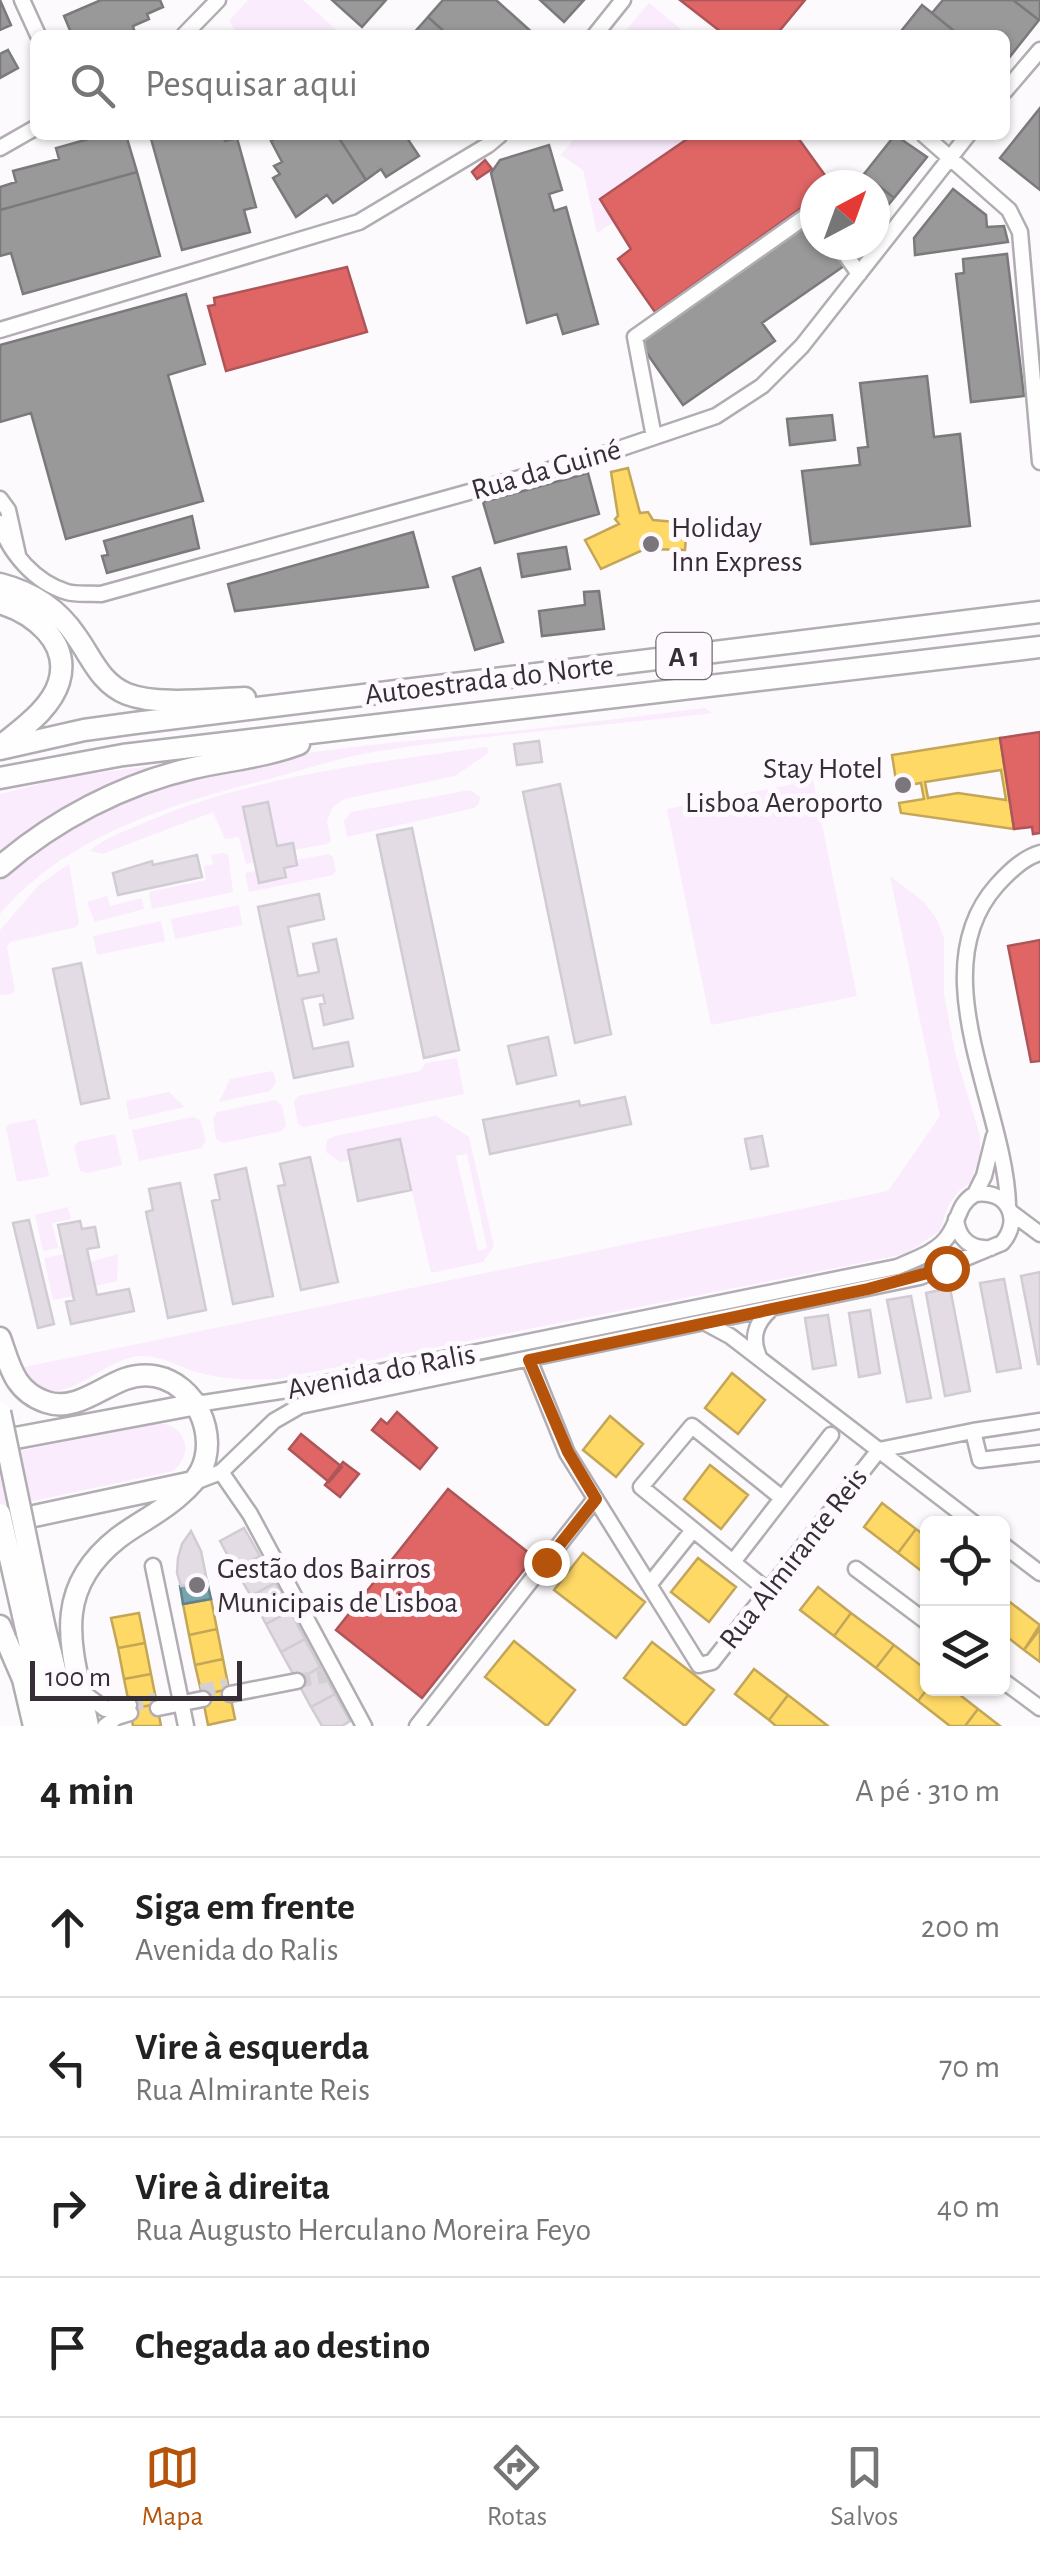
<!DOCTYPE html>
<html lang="pt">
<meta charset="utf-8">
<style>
:root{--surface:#fff;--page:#f2f2f2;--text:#222;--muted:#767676;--line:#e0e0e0;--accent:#b45309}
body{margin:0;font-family:"Alegreya Sans",sans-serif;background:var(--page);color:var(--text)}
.controls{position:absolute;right:30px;bottom:30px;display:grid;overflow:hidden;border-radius:15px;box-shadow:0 2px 8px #0004}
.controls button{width:90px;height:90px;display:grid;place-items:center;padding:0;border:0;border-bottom:2px solid var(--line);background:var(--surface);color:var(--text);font:50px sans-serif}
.compass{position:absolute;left:800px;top:170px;width:90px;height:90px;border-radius:50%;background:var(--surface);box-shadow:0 2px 8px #0004;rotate:41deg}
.scale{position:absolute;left:30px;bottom:25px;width:212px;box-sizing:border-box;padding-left:10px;border:5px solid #362e37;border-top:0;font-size:28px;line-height:35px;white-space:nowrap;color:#362e37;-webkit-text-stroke:8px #fdf9fe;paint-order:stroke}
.stop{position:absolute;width:30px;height:30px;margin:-22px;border:8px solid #b45309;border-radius:50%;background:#fff}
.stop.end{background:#b45309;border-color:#fff;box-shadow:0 2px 10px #0008}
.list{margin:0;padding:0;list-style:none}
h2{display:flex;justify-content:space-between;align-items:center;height:130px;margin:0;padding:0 40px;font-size:42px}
h2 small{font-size:32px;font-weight:400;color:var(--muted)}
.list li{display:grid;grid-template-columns:65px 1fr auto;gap:30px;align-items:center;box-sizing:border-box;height:140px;padding:0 40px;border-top:2px solid var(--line)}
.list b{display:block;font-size:38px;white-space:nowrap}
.list p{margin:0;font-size:32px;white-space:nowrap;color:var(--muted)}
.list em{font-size:32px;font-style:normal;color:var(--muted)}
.icon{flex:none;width:55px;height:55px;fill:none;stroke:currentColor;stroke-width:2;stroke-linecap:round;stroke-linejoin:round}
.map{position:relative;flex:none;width:1040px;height:1726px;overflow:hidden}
.search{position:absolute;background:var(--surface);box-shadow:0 2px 8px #0004;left:30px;right:30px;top:30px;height:110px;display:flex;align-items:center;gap:25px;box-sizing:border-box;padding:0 35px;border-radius:15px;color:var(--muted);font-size:38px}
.sheet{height:690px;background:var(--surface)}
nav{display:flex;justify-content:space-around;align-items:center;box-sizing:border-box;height:140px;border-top:2px solid var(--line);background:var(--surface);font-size:28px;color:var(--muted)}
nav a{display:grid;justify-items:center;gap:5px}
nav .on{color:var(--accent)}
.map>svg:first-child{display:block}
</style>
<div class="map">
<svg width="1040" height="1726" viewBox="0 0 1040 1726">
<rect width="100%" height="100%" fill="#fcfafd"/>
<!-- green -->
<path fill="#faebfd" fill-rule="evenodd" d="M 248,0 L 303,0 L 342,35 L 238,35 L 229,21 Z
M 649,3 L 688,35 L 622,35 Z
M 577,135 L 691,135 L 600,199 L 614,222 L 597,233 L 583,170 L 561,155 Z
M 704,708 L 713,713 C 602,726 490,734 379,751 C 340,757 300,771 261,781 C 167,805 64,838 0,914 L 0,877 C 141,758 310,751 485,734 C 558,727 631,717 704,708 Z
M 487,747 L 488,753 L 455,776 L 344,799 L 332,808 L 327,821 L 331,841 L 327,844 L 294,850 L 277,846 L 268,803 L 255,862 L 246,864 L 239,837 L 225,839 L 213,812 L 102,854 L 90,851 C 104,838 125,831 144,823 C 252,776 371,763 487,747 Z
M 212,758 L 0,857 L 0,794 L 67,777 Z
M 813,780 L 857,996 L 711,1025 L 667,809 Z
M 470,790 L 480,797 L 479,804 L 474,808 L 347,837 L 344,821 L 351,812 Z
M 223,853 L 228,855 L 233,892 L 152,909 L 149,892 L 206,880 L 204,866 L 213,864 L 211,855 Z
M 329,854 L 333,857 L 336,871 L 333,875 L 249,892 L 245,873 L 256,871 L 259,882 L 285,877 L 284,868 L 297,865 L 296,860 Z
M 69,864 L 79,923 L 76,927 L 10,942 L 7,947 L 15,990 L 12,994 L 0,995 L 0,930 L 39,885 Z
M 890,876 L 924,902 L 936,918 L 944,938 L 944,994 L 955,1052 L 980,1136 L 980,1154 L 971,1182 L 959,1191 L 948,1206 L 940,1231 L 905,1254 L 277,1379 C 251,1380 225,1380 200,1373 C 181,1368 161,1355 141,1356 C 97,1358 56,1425 19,1368 L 888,1191 L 940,1116 Z
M 107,896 L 110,906 L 142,898 L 144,909 L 95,922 L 87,902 Z
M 239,905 L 242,925 L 175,939 L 171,919 Z
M 161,921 L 165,941 L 97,955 L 93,936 Z
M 457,1058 L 464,1094 L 304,1127 L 298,1124 L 294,1102 L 298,1096 L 420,1071 L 426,1063 Z
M 273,1071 L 276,1082 L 270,1091 L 219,1102 L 230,1079 Z
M 169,1092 L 185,1107 L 129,1120 L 126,1101 Z
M 276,1100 L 282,1106 L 286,1125 L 282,1131 L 223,1143 L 216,1139 L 213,1119 L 217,1112 Z
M 436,1116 L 469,1137 L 494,1246 L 483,1262 L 431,1273 L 400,1139 L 348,1150 L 350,1160 L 341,1162 L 326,1152 L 327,1140 L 335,1136 ZM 467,1154 L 487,1248 L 478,1251 L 456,1156 Z
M 193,1117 L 200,1120 L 206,1140 L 202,1148 L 139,1161 L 132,1130 Z
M 36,1119 L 49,1176 L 17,1182 L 6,1128 L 9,1124 Z
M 115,1134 L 122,1165 L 88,1173 L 80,1171 L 74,1146 L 78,1142 Z
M 68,1207 L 71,1219 L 52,1223 L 58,1248 L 43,1251 L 35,1215 Z
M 64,1254 L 73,1296 L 53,1300 L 44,1258 Z
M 118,1254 L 117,1281 L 95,1286 L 90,1262 Z
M 161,1423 C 187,1428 194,1454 173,1471 L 0,1508 L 0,1455 Z"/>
<!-- homes -->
<path fill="#ffd966" stroke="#c3a658" stroke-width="2.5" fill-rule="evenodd" d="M 628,468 L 640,513 L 648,512 L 653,520 L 687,523 L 685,550 L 645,549 L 601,569 L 585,540 L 619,524 L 615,519 L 618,516 L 611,472 Z
M 1000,738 L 1014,829 L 901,813 L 899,803 L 924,799 L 921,783 L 897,787 L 892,755 ZM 1001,770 L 1006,800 L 958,793 L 928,798 L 925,782 Z
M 732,1373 L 765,1400 L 738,1434 L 705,1408 Z
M 610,1416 L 643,1444 L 616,1477 L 583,1450 Z
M 710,1465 L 748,1495 L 721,1529 L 684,1499 Z
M 882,1503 L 916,1529 L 898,1553 L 864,1527 Z
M 916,1529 L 928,1538 L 928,1576 L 898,1553 Z
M 583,1553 L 645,1602 L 616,1638 L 554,1590 Z
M 698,1558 L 736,1587 L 709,1622 L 671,1592 Z
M 818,1587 L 851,1613 L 834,1636 L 800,1610 Z
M 1002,1596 L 1040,1625 L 1024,1650 L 1002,1633 Z
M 211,1599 L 217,1629 L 189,1635 L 183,1604 Z
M 139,1613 L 145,1643 L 118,1648 L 111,1618 Z
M 851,1613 L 894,1645 L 876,1668 L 834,1636 Z
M 217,1629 L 223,1659 L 195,1665 L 189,1635 Z
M 1040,1629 L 1040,1662 L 1024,1650 Z
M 514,1641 L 575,1690 L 547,1726 L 485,1677 Z
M 652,1642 L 714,1690 L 685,1726 L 624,1678 Z
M 145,1643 L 151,1674 L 124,1679 L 118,1648 Z
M 894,1645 L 928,1671 L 928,1688 L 918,1701 L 876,1668 Z
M 223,1659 L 229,1689 L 202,1695 L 195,1665 Z
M 754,1669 L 788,1695 L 769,1720 L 735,1694 Z
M 151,1674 L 157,1704 L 130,1709 L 124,1679 Z
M 928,1688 L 951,1688 L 978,1709 L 965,1726 L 950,1726 L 918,1701 Z
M 229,1689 L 235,1719 L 208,1725 L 202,1695 Z
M 788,1695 L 828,1726 L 776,1726 L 769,1720 Z
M 157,1704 L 161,1726 L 133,1726 L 130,1709 Z
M 978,1709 L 1000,1726 L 965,1726 Z"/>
<!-- shops -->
<path fill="#e06666" stroke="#ad5558" stroke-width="2.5" d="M 680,0 L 805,0 L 776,35 L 725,35 Z
M 693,135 L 796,135 L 832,185 L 815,185 L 815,198 L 655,312 L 618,259 L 631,249 L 600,199 Z
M 485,160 L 492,169 L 477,179 L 472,172 Z
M 347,267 L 367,332 L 226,371 L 208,306 L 215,305 L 214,298 Z
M 1040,732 L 1040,833 L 1033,834 L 1032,827 L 1014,829 L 1000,738 Z
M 1040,940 L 1040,1061 L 1031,1062 L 1008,946 Z
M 397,1412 L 437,1448 L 420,1469 L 372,1430 L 381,1419 L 387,1424 Z
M 301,1434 L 342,1467 L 329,1482 L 289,1449 Z
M 343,1462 L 359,1474 L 340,1497 L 325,1485 Z
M 448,1489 L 534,1557 L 422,1698 L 336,1630 Z"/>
<!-- public -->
<path fill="#76a5af" stroke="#63818b" stroke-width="2.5" d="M 207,1581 L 211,1599 L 183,1604 L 180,1586 Z"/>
<!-- industry -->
<path fill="#999" stroke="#7b797c" stroke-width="2.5" d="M 0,0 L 11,25 L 0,30 Z
M 101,0 L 160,0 L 163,7 L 147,14 L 149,19 L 133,26 L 134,30 L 124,35 L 72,35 L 64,16 Z
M 332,0 L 386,0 L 362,27 Z
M 443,0 L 496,0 L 535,35 L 448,35 L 428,17 Z
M 540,0 L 584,0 L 564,22 Z
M 943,0 L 1013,0 L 1039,20 L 1005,63 L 1005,35 L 959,35 L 932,13 Z
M 1013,0 L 1040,0 L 1040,19 L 1039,20 Z
M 922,5 L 932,13 L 959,35 L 898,35 Z
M 428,17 L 448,35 L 412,35 Z
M 8,50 L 18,68 L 0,78 L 0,54 Z
M 1040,108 L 1040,190 L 1000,158 Z
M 103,135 L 126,135 L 137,172 L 0,210 L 0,187 L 16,182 L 13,171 L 59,159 L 56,148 Z
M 150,135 L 223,135 L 225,141 L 237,138 L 256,207 L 244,210 L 250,232 L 182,250 Z
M 281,135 L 337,135 L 366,180 L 333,203 L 327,195 L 296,217 L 273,178 L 280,174 L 274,166 L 282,162 L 271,141 Z
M 337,135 L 405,135 L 419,156 L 386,177 L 381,169 L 366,180 Z
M 895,135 L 927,157 L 894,198 L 864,174 Z
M 549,145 L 562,190 L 549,194 L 554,211 L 566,207 L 598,324 L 563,334 L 557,314 L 527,323 L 491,173 L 500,160 Z
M 137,172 L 160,256 L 23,294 L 11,253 L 0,256 L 0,210 Z
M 864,174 L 894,198 L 875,221 L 875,185 L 855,185 Z
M 953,189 L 986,215 L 987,227 L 1004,226 L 1008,242 L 915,255 L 914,238 Z
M 812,221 L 815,225 L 815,245 L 829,245 L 844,266 L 762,323 L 775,341 L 683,405 L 639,342 Z
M 1007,254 L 1024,396 L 971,402 L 956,274 L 964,273 L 963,259 Z
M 186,294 L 205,364 L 168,375 L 203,501 L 66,539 L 31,413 L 0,422 L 0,345 Z
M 927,376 L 934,437 L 960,434 L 970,526 L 811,544 L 802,471 L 860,465 L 858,448 L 868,447 L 860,383 Z
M 832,415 L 835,440 L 790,445 L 787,419 Z
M 588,473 L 599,514 L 495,543 L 483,502 Z
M 192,516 L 199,548 L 107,573 L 102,556 L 108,555 L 104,541 Z
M 413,532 L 428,587 L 235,611 L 228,584 Z
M 566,547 L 570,569 L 522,577 L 518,554 Z
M 480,568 L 503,642 L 475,650 L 453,577 Z
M 599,591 L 604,629 L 542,636 L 539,611 L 585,605 L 584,592 Z"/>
<!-- building -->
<path fill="#e3dce4" stroke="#d1ccd3" stroke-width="2.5" d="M 539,741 L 542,762 L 517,765 L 514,744 Z
M 560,784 L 611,1034 L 575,1043 L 523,792 Z
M 268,802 L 277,846 L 293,843 L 297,865 L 284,868 L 286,877 L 259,883 L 243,807 Z
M 412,828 L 459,1050 L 424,1058 L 377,835 Z
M 197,855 L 202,877 L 118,895 L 113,873 L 152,861 L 153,865 Z
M 319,894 L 324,919 L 288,927 L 298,976 L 319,972 L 313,944 L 336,939 L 353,1018 L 324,1025 L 320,1004 L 325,1003 L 323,995 L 302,999 L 313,1049 L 348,1042 L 353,1066 L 294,1078 L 258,907 Z
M 81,963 L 109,1098 L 81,1104 L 53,969 Z
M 548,1037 L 556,1075 L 517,1084 L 508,1046 Z
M 625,1097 L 631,1124 L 490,1154 L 483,1120 L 579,1101 L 580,1106 Z
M 762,1136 L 768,1166 L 751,1169 L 745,1139 Z
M 400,1139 L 411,1190 L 358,1201 L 348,1150 Z
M 310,1157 L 338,1282 L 301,1290 L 278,1186 L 285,1185 L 280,1164 Z
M 246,1168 L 273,1296 L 233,1304 L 212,1201 L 220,1199 L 215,1175 Z
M 180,1183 L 206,1310 L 168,1318 L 146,1212 L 153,1210 L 149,1189 Z
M 29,1220 L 54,1324 L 38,1328 L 13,1223 Z
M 80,1221 L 82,1229 L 95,1227 L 99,1247 L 87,1249 L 97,1295 L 129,1289 L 134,1311 L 71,1324 L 66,1302 L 74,1300 L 58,1225 Z
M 1040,1272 L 1040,1364 L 1038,1364 L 1021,1276 Z
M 1004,1279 L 1021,1368 L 997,1372 L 980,1283 Z
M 950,1288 L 970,1391 L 945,1396 L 926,1293 Z
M 911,1296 L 931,1398 L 907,1402 L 887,1300 Z
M 870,1310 L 880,1373 L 859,1377 L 849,1313 Z
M 828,1315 L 836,1365 L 813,1369 L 805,1318 Z
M 244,1528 L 260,1556 L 235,1569 L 220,1541 Z
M 191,1531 L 201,1551 L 207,1581 L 181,1586 L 177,1573 L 178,1558 L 182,1544 Z
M 260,1556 L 275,1583 L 251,1596 L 235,1569 Z
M 275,1583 L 290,1611 L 266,1624 L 251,1596 Z
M 290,1611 L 305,1639 L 281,1652 L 266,1624 Z
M 305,1639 L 320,1667 L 297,1681 L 281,1652 Z
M 320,1667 L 335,1694 L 311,1707 L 297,1681 Z
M 335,1694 L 350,1721 L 342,1726 L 322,1726 L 311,1707 Z"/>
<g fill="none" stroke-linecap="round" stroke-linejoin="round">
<!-- minor-tunnel -->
<path stroke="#d4d1d5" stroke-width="14" stroke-dasharray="14 7" stroke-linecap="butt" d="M 297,1681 L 325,1676
M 201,1691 L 228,1685
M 129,1705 L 156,1700"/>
<defs>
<path id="minor" d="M 22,0 L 38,35
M 184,35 L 218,0
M 595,35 L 623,0
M 1005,91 L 1040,50
M 924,135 L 1009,210 L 1020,232 L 1040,462
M 0,148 L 35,128
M 839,245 L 859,274
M 0,330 L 359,222 L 488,145 L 500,135
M 654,437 L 635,337 L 815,210
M 0,499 L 8,510 L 18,555
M 0,523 C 9,553 36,583 67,592 C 77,595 90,593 101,594 L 592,458 L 716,416 L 762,386 L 802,346 L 968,135
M 975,1194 L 984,1176 L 994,1136
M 1008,1204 C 1005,1106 920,971 997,885 C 1009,872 1023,858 1040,853
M 1012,1213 L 1040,1234
M 956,1219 C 958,1239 971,1250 991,1248
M 704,1322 L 730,1336 L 975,1524
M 759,1357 C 751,1338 755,1324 770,1310
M 529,1359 L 567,1453 L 699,1665 L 712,1662 L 879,1450 L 973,1431
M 1040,1421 L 973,1431 L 980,1460 L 1040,1453
M 221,1472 L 250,1514 L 364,1726
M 195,1482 L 221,1472 L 274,1421 L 300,1406 L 920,1277 L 1002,1243 C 1023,1219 1007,1189 975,1194 C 958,1204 960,1217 950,1233 C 940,1251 916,1259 897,1267 L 300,1388 L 197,1404
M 1002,1544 L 1040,1573
M 733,1562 L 831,1435
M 153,1566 L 186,1726
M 856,1569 L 928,1623
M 649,1585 L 693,1530
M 767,1590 L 641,1487 L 692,1426 L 782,1498
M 1002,1680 L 1040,1708
M 81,1691 L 105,1709 L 129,1705
M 230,1694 L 297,1681
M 158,1708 L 203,1699
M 105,1726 L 117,1717 L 130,1713
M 417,1726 L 595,1499"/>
<path id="highway" d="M 0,584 C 31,592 58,609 76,636 C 92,658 100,683 127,694 C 158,706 211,699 245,698
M 0,603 C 33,613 71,642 59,682 C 51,709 21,729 1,746
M 0,749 L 84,730 L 135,723 L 1040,612
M 0,778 L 123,755 L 1040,647
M 0,867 C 54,820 123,784 193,768 C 228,760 265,757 299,744
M 0,1338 C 10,1366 14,1391 46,1402 C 74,1412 100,1388 125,1379 C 169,1364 206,1400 207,1443 C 207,1466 198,1479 181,1494 C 162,1512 139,1522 118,1538 C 48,1593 73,1652 88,1726
M 0,1441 L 197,1404
M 6,1522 L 193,1482
M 0,1626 L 23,1679 L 34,1726
M 45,1629 L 69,1726
M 27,1633 L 49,1726"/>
</defs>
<!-- minor casing -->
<use href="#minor" stroke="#b1adb3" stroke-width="19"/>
<!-- highway casing -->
<use href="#highway" stroke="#b1adb3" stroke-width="25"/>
<!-- minor -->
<use href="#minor" stroke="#fffeff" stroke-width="14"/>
<!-- highway -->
<use href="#highway" stroke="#fffeff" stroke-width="20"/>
<defs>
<path id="highway-bridge" d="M 0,1412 L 45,1629
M 0,1514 L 27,1633"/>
</defs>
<!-- highway-bridge casing -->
<use href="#highway-bridge" stroke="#b1adb3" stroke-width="25" stroke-linecap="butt"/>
<!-- highway-bridge -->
<use href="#highway-bridge" stroke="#fffeff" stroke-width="20"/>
</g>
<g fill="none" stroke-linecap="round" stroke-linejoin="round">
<!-- route -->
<path stroke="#b45309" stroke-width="12" d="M 546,1562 L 596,1499 L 568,1452 L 529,1360 L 868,1289 L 946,1268"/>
</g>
<!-- markers -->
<g fill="#7b757c" stroke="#fdf9fe" stroke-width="4">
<circle cx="651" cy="544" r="10"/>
<circle cx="903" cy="785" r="10"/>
<circle cx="197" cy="1585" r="10"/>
</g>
<g text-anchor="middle" stroke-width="10" stroke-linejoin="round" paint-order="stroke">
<!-- shield labels -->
<rect fill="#fdf9fe" stroke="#726b73" stroke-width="2.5" x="656.5" y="633" width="55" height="46" rx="8"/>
<g font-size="28" font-weight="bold" fill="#362e37">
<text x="684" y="666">A 1</text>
</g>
<!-- street labels -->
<g font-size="30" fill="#362e37" stroke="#fdf9fe">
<text transform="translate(546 469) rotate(-16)" y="10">Rua da Guiné</text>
<text transform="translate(489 679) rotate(-7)" y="10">Autoestrada do Norte</text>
<text transform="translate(381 1371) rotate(-11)" y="10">Avenida do Ralis</text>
<text transform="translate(793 1558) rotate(-52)" y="10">Rua Almirante Reis</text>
</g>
<!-- poi labels -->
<g font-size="30" fill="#362e37" stroke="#fdf9fe" text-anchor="start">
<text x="671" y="537">Holiday<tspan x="671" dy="34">Inn Express</tspan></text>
<text x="883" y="778" text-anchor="end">Stay Hotel<tspan x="883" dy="34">Lisboa Aeroporto</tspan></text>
<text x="217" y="1578">Gestão dos Bairros<tspan x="217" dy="34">Municipais de Lisboa</tspan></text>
</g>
</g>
</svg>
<div class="controls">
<button><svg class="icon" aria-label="locate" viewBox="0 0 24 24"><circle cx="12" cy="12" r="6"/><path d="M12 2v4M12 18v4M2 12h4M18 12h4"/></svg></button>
<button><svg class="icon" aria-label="layers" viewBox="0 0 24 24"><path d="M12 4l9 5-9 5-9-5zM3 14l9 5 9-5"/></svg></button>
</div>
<svg class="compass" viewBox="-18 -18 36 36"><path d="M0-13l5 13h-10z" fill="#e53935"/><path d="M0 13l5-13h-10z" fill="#767676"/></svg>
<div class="scale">100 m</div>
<div class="stop" style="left:946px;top:1268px"></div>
<div class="stop end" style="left:546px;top:1562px"></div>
<div class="search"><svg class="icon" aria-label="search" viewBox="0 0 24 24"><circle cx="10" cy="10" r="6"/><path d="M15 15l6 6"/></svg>Pesquisar aqui</div>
</div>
<section class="sheet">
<h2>4 min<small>A pé · 310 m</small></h2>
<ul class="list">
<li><svg class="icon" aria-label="ahead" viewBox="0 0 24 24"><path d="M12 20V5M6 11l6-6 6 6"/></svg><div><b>Siga em frente</b><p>Avenida do Ralis</p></div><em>200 m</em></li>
<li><svg class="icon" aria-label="left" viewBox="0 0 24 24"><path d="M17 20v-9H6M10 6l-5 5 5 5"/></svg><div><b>Vire à esquerda</b><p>Rua Almirante Reis</p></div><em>70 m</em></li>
<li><svg class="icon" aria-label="right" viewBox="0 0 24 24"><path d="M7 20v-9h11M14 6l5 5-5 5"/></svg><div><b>Vire à direita</b><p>Rua Augusto Herculano Moreira Feyo</p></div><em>40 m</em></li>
<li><svg class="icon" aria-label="arrive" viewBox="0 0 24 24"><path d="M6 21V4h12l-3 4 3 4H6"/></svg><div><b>Chegada ao destino</b></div></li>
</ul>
</section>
<nav>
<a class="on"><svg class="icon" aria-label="map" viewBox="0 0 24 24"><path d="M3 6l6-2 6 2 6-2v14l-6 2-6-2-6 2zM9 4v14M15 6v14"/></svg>Mapa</a>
<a><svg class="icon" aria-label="directions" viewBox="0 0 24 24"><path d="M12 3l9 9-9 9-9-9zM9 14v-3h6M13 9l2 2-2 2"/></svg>Rotas</a>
<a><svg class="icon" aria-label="saved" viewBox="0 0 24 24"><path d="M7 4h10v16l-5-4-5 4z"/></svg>Salvos</a>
</nav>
